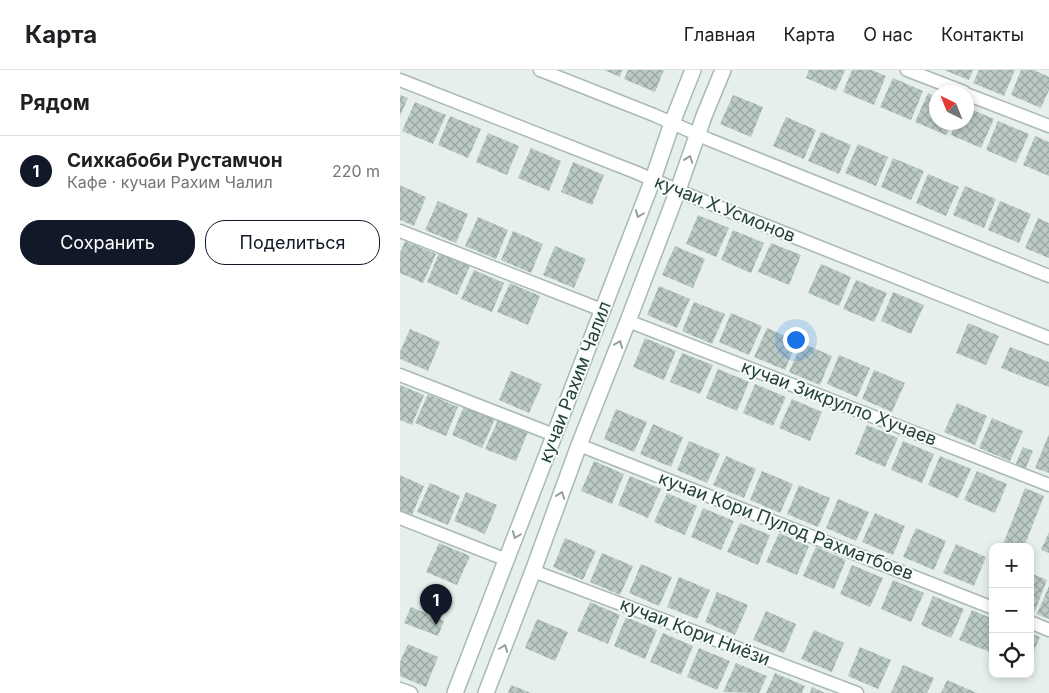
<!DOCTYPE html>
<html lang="ru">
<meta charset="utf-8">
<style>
:root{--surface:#fff;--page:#f2f2f2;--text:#202124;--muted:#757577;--line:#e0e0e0;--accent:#111827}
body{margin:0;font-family:Inter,sans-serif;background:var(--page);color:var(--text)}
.controls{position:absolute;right:15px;bottom:15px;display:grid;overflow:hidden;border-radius:10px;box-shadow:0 2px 8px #0003}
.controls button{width:45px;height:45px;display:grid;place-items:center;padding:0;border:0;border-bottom:1px solid var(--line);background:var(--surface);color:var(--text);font:25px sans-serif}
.compass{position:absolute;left:529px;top:15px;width:45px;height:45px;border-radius:50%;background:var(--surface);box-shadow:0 2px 8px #0003;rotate:317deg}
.you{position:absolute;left:395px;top:269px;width:18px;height:18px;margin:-12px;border:4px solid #fff;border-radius:50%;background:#1a73e8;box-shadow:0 0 0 8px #1a73e833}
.badge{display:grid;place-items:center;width:32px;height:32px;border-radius:50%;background:var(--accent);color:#fff;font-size:16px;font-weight:700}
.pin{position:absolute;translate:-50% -41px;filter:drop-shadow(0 1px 2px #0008)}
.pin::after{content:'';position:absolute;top:26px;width:18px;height:15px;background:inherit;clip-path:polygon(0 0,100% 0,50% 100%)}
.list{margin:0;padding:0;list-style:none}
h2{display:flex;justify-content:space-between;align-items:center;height:65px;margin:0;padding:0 20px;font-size:21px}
h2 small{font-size:16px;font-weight:400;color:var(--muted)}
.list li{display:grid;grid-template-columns:32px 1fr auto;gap:15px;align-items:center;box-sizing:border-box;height:70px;padding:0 20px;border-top:1px solid var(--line)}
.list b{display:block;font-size:19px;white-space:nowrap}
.list p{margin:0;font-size:16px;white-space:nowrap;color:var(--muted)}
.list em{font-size:16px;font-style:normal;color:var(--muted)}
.actions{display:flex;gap:10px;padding:15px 20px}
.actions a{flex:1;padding:11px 0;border:1px solid var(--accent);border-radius:20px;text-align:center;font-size:18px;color:var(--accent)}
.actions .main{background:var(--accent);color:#fff}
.icon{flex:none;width:28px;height:28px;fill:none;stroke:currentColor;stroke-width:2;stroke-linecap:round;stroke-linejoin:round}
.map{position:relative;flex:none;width:649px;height:623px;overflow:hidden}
header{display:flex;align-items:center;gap:30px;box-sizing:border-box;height:70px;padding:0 25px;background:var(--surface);border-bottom:1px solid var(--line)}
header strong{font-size:24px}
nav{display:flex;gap:28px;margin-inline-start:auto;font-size:18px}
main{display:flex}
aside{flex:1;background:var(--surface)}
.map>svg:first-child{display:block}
</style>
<header>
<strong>Карта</strong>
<nav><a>Главная</a><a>Карта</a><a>О нас</a><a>Контакты</a></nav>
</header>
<main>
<aside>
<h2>Рядом<small></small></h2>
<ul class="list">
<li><span class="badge">1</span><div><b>Сихкабоби Рустамчон</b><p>Кафе · кучаи Рахим Чалил</p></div><em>220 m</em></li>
</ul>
<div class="actions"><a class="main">Сохранить</a><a>Поделиться</a></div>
</aside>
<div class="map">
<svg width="649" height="623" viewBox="0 0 649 623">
<defs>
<pattern id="building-cross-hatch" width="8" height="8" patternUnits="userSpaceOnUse" patternTransform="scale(1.25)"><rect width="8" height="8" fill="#bbcac4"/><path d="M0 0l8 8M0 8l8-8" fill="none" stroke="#98a6a0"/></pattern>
</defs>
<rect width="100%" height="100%" fill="#e6efeb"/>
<!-- building -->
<path fill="url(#building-cross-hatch)" d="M 204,0 L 222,0 L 220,7 Z
M 228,0 L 264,0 L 255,22 L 224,9 Z
M 409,0 L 445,0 L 436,21 L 406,8 Z
M 452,0 L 472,0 L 486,6 L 474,35 L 443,22 Z
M 544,0 L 573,0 L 569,10 Z
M 579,0 L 615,0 L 604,26 L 573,13 Z
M 621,0 L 634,0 L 649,7 L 649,20 L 641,38 L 611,25 Z
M 493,8 L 523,21 L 511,50 L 480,37 Z
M 528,23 L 536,27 L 536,52 L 552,52 L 546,65 L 515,52 Z
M 0,25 L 8,28 L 0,46 Z
M 333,25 L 363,37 L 351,67 L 320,54 Z
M 15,32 L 46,45 L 33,74 L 2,61 Z
M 566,37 L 594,49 L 581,78 L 551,65 L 556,52 L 566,52 Z
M 50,46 L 81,59 L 68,88 L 38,75 Z
M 386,47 L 416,60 L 404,89 L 373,76 Z
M 598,51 L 629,64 L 616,93 L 586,80 Z
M 421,62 L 451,75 L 439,104 L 408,91 Z
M 88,63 L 119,76 L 107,105 L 76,92 Z
M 635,66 L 649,72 L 649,106 L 623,95 Z
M 458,74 L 488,87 L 476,116 L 445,103 Z
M 131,78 L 161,91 L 149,121 L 118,108 Z
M 493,88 L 524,101 L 511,130 L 481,117 Z
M 173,92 L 204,105 L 192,135 L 161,122 Z
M 528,104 L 559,117 L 546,146 L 516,133 Z
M 0,115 L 26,127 L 14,156 L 0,150 Z
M 565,116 L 596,129 L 584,158 L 553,145 Z
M 38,131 L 68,144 L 56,173 L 25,160 Z
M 600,131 L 631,144 L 619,173 L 588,160 Z
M 298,145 L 329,158 L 316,187 L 286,174 Z
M 78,147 L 108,160 L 96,189 L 65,176 Z
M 638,148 L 649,153 L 649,188 L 625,178 Z
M 333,160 L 364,173 L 351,203 L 321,190 Z
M 113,161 L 143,174 L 131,203 L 101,190 Z
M 5,171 L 36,184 L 23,213 L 0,203 L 0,183 Z
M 371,173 L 401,185 L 389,215 L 358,202 Z
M 155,176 L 186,189 L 174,218 L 143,205 Z
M 275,176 L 305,189 L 293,218 L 262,205 Z
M 39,183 L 70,196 L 57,225 L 27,212 Z
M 421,194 L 451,207 L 439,236 L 408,223 Z
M 74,200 L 104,213 L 92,242 L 61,229 Z
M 456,210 L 487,223 L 474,252 L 443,239 Z
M 110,213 L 140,226 L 128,255 L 97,242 Z
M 259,216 L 290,229 L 277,258 L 247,245 Z
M 493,222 L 524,235 L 511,264 L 481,251 Z
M 294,232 L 325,244 L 312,274 L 282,261 Z
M 331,243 L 362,256 L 349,285 L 319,272 Z
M 568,253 L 599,266 L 586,295 L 556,283 Z
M 367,258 L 397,271 L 385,300 L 354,287 Z
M 10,259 L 40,272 L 28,301 L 0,289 L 0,282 Z
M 245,268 L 276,281 L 264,310 L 233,297 Z
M 402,273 L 432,286 L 420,315 L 389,302 Z
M 610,277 L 649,292 L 649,317 L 601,298 Z
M 282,283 L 313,295 L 300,324 L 270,312 Z
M 439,285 L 470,298 L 457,327 L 427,314 Z
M 318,299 L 349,312 L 337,341 L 306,328 Z
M 474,300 L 505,313 L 492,342 L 462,329 Z
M 111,301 L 142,314 L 129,343 L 99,330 Z
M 355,314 L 386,327 L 373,356 L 343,343 Z
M 0,315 L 24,325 L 12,355 L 0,350 Z
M 28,324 L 58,337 L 46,366 L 15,353 Z
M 392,329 L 422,342 L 410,371 L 379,358 Z
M 557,333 L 587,346 L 575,375 L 544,362 Z
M 64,336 L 95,349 L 82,378 L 52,365 Z
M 216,339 L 247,352 L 234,382 L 204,369 Z
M 592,348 L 623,361 L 610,391 L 579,378 Z
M 98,350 L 128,362 L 116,391 L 85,379 Z
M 253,354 L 283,367 L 271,397 L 240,384 Z
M 467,355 L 498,368 L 485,397 L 455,384 Z
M 649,364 L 649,403 L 635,398 Z
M 289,371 L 320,384 L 307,413 L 277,400 Z
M 503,371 L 534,384 L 522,413 L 491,400 Z
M 623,377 L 633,381 L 624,402 L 614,398 Z
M 326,386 L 356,399 L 344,428 L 313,415 Z
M 540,386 L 571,399 L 558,428 L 528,415 Z
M 194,391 L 224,404 L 212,434 L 181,421 Z
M 362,401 L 393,414 L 380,443 L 350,430 Z
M 577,401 L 607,414 L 595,443 L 564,430 Z
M 0,405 L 24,416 L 12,445 L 0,440 Z
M 230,406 L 261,419 L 248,448 L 218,435 Z
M 30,413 L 60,426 L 48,455 L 17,442 Z
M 399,415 L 430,428 L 418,457 L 387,444 Z
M 625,418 L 644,426 L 624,477 L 602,477 Z
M 66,422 L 97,435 L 85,464 L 54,451 Z
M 267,423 L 297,436 L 285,465 L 254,452 Z
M 438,429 L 469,442 L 456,471 L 426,458 Z
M 303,438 L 334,451 L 321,480 L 291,467 Z
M 475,443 L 505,456 L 493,485 L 462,472 Z
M 340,453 L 370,465 L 358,495 L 327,482 Z
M 516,458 L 546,471 L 534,500 L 503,487 Z
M 649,462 L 649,483 L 641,480 Z
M 379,463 L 409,476 L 397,505 L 366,492 Z
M 165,468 L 196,481 L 183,510 L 153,497 Z
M 39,473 L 70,486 L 57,515 L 26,502 Z
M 556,474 L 586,487 L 574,516 L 543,503 Z
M 416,477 L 446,490 L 434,519 L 403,506 Z
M 202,483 L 233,496 L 220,525 L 190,512 Z
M 241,494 L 272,507 L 259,536 L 229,523 Z
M 452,495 L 483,508 L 470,537 L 440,524 Z
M 630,503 L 647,510 L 634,543 L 630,541 Z
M 279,507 L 310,520 L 297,549 L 267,537 Z
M 493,510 L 524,523 L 511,552 L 481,539 Z
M 649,516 L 649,549 L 637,544 Z
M 317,522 L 348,535 L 335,565 L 305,552 Z
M 533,526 L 564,539 L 551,568 L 521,555 Z
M 190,532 L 220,545 L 208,574 L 177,561 Z
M 11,537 L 44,551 L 38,566 L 4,553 Z
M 572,540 L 593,549 L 593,576 L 590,582 L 559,570 Z
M 366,541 L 396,554 L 384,583 L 353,570 Z
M 226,547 L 257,560 L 245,589 L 214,576 Z
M 137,549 L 168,562 L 155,591 L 125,578 Z
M 414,560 L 444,573 L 432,602 L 401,589 Z
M 263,563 L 293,576 L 281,605 L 250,592 Z
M 630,563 L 640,567 L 630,590 Z
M 8,574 L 38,587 L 26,617 L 0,606 L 0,592 Z
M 460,577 L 491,590 L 478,619 L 448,606 Z
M 299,578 L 330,591 L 317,620 L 287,607 Z
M 336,593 L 367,606 L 359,623 L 323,622 Z
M 503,595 L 534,608 L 527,623 L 491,623 Z
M 375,603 L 405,616 L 402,623 L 366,623 Z
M 547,610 L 577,623 L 541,623 Z
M 111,615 L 131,623 L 108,623 Z
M 412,617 L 425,623 L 410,623 Z"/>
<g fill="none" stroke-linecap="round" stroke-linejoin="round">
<defs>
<path id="street" d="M 140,0 L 254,45 L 310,70 L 649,206
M 507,0 L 564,22
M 0,10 L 235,102 L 291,126 L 649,268
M 566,24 L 649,56
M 0,161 L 202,240
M 228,251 L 649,415
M 0,305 L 154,365
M 179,375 L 593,538
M 0,448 L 107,490
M 133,501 L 457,623
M 630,552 L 649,560
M 0,619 L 11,623"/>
<path id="secondary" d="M 55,623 L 253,109 L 272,53 L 293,0
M 86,623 L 133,501 L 179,375 L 228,251 L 278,120 L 304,46 L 323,0"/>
</defs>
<!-- street casing -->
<use href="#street" stroke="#a8b8b2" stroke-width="15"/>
<!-- secondary casing -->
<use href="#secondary" stroke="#a4bbb3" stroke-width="18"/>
<!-- street -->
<use href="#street" stroke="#fff" stroke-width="12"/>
<!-- secondary -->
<use href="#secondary" stroke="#fff" stroke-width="15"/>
</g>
<!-- one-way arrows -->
<defs><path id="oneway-chevron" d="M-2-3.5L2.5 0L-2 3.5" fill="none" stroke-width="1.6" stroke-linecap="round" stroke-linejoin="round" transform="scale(1.25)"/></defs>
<g stroke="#92a09c">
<use href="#oneway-chevron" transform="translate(289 89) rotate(-71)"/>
<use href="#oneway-chevron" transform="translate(239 144) rotate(111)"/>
<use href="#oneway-chevron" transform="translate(219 274) rotate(-68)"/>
<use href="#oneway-chevron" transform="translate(161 425) rotate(-70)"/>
<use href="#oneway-chevron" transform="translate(116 465) rotate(111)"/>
<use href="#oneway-chevron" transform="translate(104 578) rotate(-69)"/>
</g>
<g text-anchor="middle" stroke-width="4" stroke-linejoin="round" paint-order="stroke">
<!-- street labels -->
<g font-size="18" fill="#24423a" stroke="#f7fbf9">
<text transform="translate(325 139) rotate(22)" y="6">кучаи Х.Усмонов</text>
<text transform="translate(175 312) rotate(-69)" y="6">кучаи Рахим Чалил</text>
<text transform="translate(439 333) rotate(21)" y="6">кучаи Зикрулло Хучаев</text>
<text transform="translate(386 456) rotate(21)" y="6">кучаи Кори Пулод Рахматбоев</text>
<text transform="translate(295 562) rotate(21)" y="6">кучаи Кори Ниёзи</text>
</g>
</g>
</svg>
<div class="controls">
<button>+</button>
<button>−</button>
<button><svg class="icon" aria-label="locate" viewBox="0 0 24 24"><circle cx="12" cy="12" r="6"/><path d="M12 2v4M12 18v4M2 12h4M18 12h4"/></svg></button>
</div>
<svg class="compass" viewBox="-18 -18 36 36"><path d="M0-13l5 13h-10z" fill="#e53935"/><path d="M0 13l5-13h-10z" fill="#757577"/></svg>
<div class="you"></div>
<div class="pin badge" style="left:36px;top:555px">1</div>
</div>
</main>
